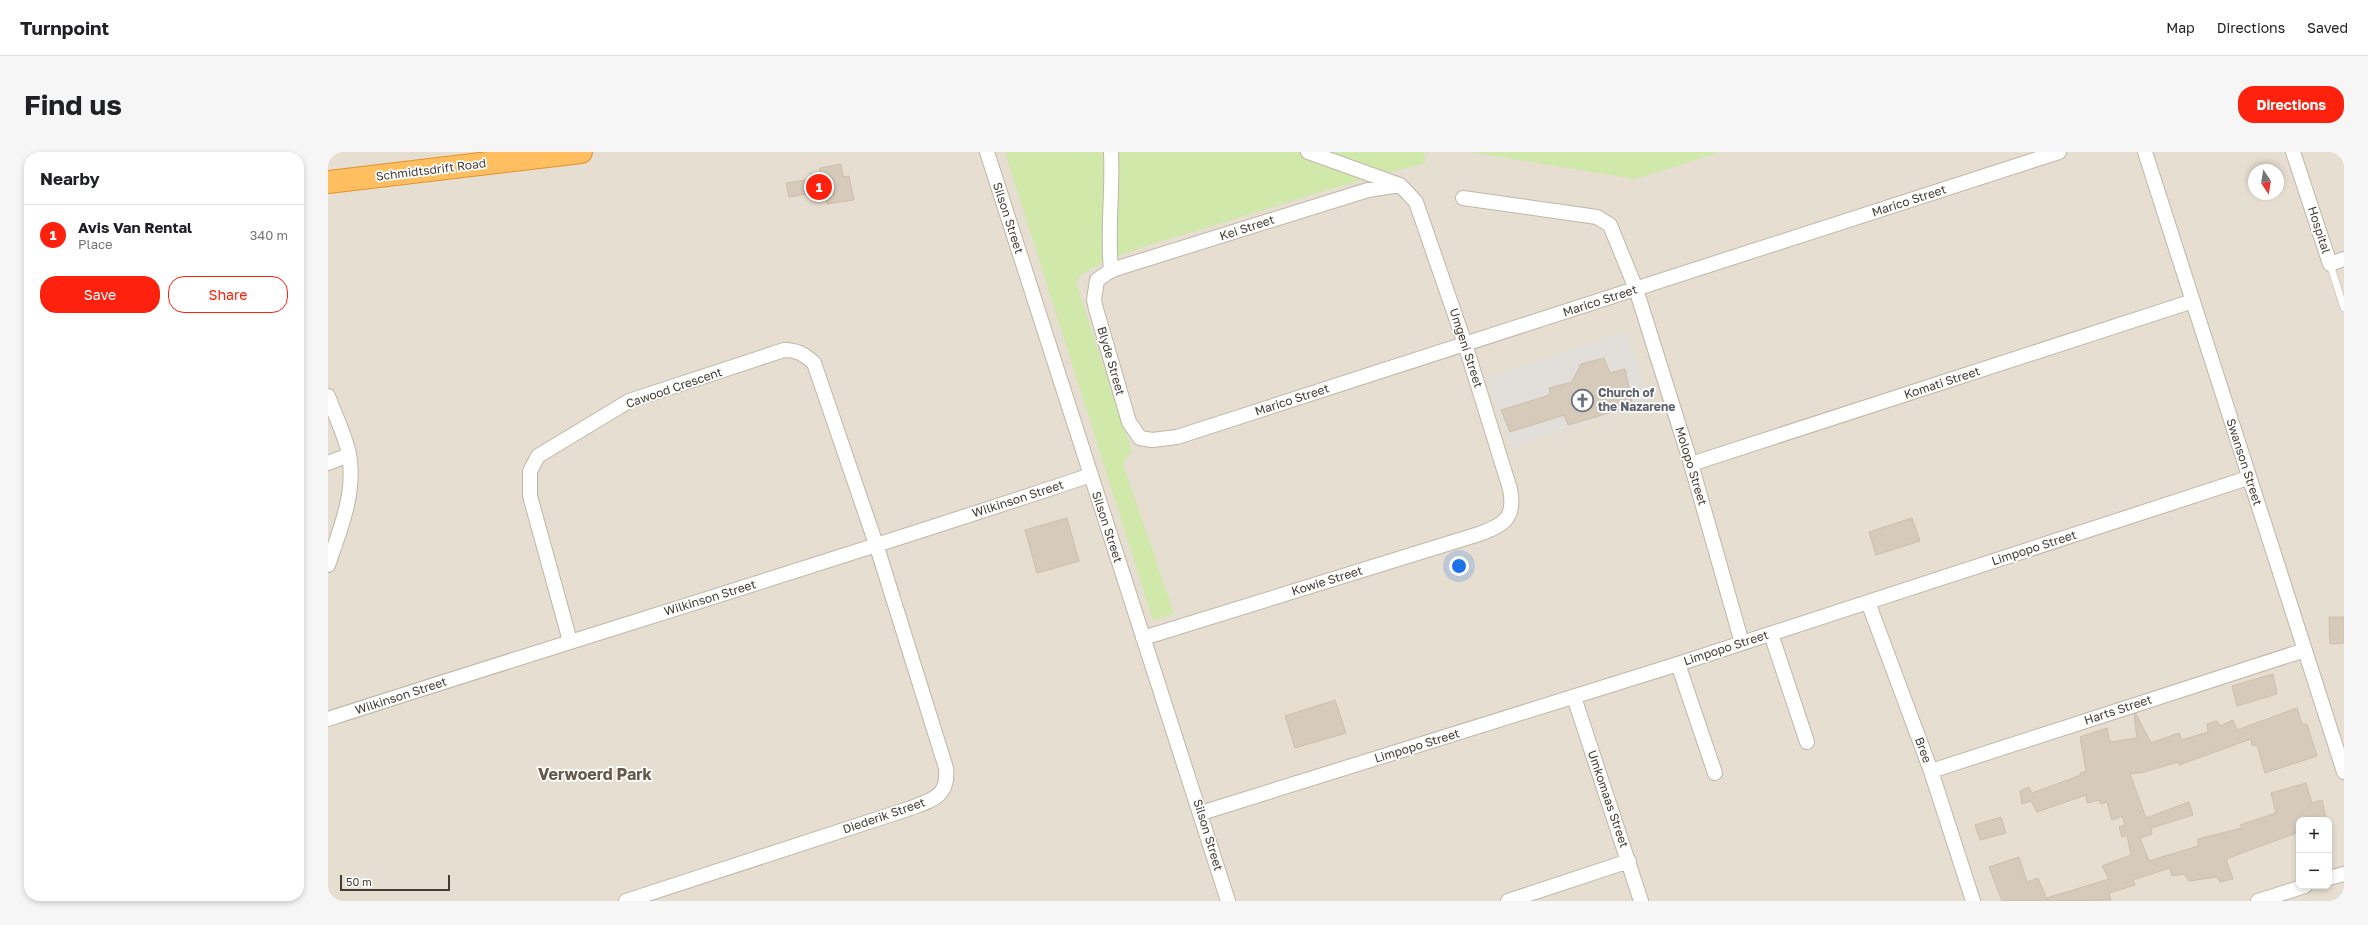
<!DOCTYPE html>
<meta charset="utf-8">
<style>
:root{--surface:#fff;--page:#f6f6f6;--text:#202124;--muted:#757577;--line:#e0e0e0;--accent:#fe210d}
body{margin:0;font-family:"Golos Text",sans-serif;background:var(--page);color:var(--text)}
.controls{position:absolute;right:12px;bottom:12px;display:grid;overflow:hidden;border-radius:8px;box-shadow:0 2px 6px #0003}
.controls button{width:36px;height:36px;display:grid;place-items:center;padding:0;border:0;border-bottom:1px solid var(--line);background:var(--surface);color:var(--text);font:20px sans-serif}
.compass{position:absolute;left:1920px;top:12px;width:36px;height:36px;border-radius:50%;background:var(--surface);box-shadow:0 2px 6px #0003;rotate:168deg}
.scale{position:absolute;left:12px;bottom:10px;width:110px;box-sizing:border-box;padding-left:4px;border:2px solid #433c33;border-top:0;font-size:11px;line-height:14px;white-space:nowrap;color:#433c33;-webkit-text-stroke:3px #fff;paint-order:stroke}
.you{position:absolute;left:1131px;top:414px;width:14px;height:14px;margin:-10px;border:3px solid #fff;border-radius:50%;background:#1a73e8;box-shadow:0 0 0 6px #1a73e833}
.badge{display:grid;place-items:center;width:26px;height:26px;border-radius:50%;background:var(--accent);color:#fff;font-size:13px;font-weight:700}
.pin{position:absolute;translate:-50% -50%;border:2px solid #fff;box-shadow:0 1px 4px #0006}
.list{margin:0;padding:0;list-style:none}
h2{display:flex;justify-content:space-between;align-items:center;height:52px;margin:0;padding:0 16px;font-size:17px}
h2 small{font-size:13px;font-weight:400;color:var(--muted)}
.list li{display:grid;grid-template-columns:26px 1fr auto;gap:12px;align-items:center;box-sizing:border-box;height:60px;padding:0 16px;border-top:1px solid var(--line)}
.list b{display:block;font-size:15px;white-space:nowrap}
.list p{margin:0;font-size:13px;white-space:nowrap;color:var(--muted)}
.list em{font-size:13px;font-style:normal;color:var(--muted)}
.actions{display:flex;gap:8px;padding:12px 16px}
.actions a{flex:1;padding:9px 0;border:1px solid var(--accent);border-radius:16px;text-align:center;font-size:14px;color:var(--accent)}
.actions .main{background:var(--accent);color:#fff}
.map{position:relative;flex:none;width:2016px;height:749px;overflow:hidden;border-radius:16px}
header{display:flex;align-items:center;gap:24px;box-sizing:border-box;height:56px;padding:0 20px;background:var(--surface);border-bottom:1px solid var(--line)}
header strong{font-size:19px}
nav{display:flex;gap:22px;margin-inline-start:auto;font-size:14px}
.intro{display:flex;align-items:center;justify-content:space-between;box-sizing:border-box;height:96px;padding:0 24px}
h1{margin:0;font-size:28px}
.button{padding:10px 18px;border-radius:16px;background:var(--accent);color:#fff;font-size:14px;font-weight:700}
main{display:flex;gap:24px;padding:0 24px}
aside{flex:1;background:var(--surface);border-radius:16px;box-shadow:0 2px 6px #0003}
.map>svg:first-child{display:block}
</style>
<header>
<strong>Turnpoint</strong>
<nav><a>Map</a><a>Directions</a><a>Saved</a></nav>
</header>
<div class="intro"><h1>Find us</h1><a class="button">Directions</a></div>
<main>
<aside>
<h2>Nearby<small></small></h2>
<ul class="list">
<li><span class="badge">1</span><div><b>Avis Van Rental</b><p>Place</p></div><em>340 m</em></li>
</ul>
<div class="actions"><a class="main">Save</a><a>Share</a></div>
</aside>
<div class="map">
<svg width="2016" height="749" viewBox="0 0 2016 749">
<rect width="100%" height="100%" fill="#f2ece3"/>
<!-- residential -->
<path fill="#e6ded0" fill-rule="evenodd" d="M 0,0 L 2016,0 L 2016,749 L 0,749 ZM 1926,18 L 1950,18 L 1950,42 L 1926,42 ZM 1971,668 L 2001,668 L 2001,734 L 1971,734 Z"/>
<!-- green -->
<path fill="#d0e8aa" d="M 677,0 L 1095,0 L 1098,11 C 1027,28 958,51 888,73 C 844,87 788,99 750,125 L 749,134 L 804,299 L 795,312 L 846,462 L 825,468 Z
M 1142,0 L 1392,0 L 1307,27 Z"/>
<!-- parking -->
<path fill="#e2dfdb" d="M 1298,179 L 1322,250 L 1183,296 L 1159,225 Z"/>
<!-- building -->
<path fill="#d6cabb" stroke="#cebeab" d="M 513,12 L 515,25 L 521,24 L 526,48 L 499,52 L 497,39 L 461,45 L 458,31 L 483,27 L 482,22 L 492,20 L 492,16 Z
M 1276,206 L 1282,221 L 1297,217 L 1305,254 L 1240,273 L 1236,263 L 1182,280 L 1173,258 L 1222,243 L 1221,236 L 1244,230 L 1253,212 Z
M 739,366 L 751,409 L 709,421 L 697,378 Z
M 1584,366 L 1592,389 L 1548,403 L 1541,380 Z
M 2001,465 L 2016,465 L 2016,491 L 2002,492 Z
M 1945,522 L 1949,542 L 1909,554 L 1904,534 Z
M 1007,548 L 1018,581 L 967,596 L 957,564 Z
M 1969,556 L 1974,572 L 1979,572 L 1989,604 L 1937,621 L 1929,593 L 1924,594 L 1923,587 L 1851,613 L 1850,610 L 1816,620 L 1802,622 L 1818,666 L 1861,650 L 1865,663 L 1823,676 L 1824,682 L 1812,686 L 1821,709 L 1870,694 L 1870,687 L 1914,676 L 1912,673 L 1948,661 L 1943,641 L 1978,631 L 1984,651 L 1994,648 L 1998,666 L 1971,668 L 1971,680 L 1898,707 L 1905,727 L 1892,730 L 1889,725 L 1861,729 L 1856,722 L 1844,724 L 1842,716 L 1805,728 L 1807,733 L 1781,741 L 1783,748 L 1720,749 L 1719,746 L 1781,727 L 1774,714 L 1803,703 L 1799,683 L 1794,685 L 1791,675 L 1797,673 L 1794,664 L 1784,668 L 1779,650 L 1773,652 L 1771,648 L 1759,651 L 1758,643 L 1709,660 L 1703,649 L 1694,652 L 1692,639 L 1701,635 L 1704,641 L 1753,623 L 1752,621 L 1758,619 L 1752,585 L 1779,576 L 1782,590 L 1809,586 L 1806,562 L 1808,562 L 1823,591 L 1851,581 L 1854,588 L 1880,580 L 1879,572 L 1889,569 L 1892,574 L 1905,568 L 1909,578 Z
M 1673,665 L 1678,681 L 1652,688 L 1647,673 Z
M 1691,705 L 1699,730 L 1710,726 L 1720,749 L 1674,749 L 1661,715 Z"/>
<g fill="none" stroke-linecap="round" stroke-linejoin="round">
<defs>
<path id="lane" d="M 2002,112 L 2016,156"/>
<path id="street" d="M 659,0 L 900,749
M 1817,0 L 2016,620
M 1965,0 L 2002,112 L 2016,107
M 1072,33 L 1040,38 L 790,116 L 779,121 L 769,128 L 766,148 L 768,157 L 801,270 L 812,286 L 824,288 L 849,285 L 1731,0
M 1135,46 L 1269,65 L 1282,73 L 1308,137 L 1363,312 L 1414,491
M 783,119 C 779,79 785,40 783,0
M 0,244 C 7,263 17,283 21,302 C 28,341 12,378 0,413
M 0,311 L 21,303
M 1363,312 L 1865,149
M 1540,450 L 1603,619 L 1645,749
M 1443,482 L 1479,590
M 815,486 L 1151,382 C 1175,373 1188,367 1182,337 L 1137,192 L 1088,50 L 1072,33 L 980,0
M 242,489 L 202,344 L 202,319 L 210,304 L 301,249 L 456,198 C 469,198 476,202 486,211 L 549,395 L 618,616 C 621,645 604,648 580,657 L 298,749
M 1350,512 L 1387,621
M 1246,545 L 1313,749
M 0,567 C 254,485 509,408 763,323
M 1603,619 L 1977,498
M 873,661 L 1350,512 L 1920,326
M 2001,726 L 2016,722
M 1180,749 L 1301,709
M 1930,749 L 1977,734"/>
<path id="highway" d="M 0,30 L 253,0"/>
</defs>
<!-- lane casing -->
<use href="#lane" stroke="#c0b6a8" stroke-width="8"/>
<!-- street casing -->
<use href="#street" stroke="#c0b6a8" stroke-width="16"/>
<!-- highway casing -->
<use href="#highway" stroke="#e0932e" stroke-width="24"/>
<!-- lane -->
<use href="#lane" stroke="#fff" stroke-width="7"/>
<!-- street -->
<use href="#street" stroke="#fff" stroke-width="14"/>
<!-- highway -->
<use href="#highway" stroke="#ffbf60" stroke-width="22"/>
</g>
<!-- icons -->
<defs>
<symbol id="church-ring" viewBox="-11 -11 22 22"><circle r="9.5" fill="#fff" stroke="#6b7280" stroke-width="1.5"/><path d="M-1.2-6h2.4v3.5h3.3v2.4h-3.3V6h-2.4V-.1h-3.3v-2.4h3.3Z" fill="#6b7280"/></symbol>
</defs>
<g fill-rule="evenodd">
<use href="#church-ring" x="1242" y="236" width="25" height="25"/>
</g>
<g text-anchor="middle" stroke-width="3.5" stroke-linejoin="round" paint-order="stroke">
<!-- street labels -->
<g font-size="12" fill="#433c33" stroke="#fff">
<text transform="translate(103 18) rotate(-7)" y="4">Schmidtsdrift Road</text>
<text transform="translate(1581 49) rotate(-18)" y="4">Marico Street</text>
<text transform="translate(680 66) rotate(72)" y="4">Silson Street</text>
<text transform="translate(919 76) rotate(-18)" y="4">Kei Street</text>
<text transform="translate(1991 78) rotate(72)" y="4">Hospital</text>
<text transform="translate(1272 149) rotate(-18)" y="4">Marico Street</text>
<text transform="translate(1138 196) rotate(72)" y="4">Umgeni Street</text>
<text transform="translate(783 209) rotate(74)" y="4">Blyde Street</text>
<text transform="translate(1614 231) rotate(-18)" y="4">Komati Street</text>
<text transform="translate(346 236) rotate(-19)" y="4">Cawood Crescent</text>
<text transform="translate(964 248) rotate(-18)" y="4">Marico Street</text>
<text transform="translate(1916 310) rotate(72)" y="4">Swanson Street</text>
<text transform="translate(1363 314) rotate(73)" y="4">Molopo Street</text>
<text transform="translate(690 347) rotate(-18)" y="4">Wilkinson Street</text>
<text transform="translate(779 375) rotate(72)" y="4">Silson Street</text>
<text transform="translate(1706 396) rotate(-18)" y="4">Limpopo Street</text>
<text transform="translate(999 429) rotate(-17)" y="4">Kowie Street</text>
<text transform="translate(382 446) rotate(-17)" y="4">Wilkinson Street</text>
<text transform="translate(1398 496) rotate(-18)" y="4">Limpopo Street</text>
<text transform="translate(73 544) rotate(-18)" y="4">Wilkinson Street</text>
<text transform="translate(1790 558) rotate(-18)" y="4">Harts Street</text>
<text transform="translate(1089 594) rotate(-17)" y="4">Limpopo Street</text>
<text transform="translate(1595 598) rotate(70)" y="4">Bree</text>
<text transform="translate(1280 647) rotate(71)" y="4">Umkomaas Street</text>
<text transform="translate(556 664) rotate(-19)" y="4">Diederik Street</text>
<text transform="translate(880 683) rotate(73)" y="4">Silson Street</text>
</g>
<!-- worship labels -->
<g font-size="12" font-weight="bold" fill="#5b616d" stroke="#fff" text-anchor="start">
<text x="1270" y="245">Church of<tspan x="1270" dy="14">the Nazarene</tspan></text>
</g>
<!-- district labels -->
<g font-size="16" font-weight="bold" fill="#66594a" stroke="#fff">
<text x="267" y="628">Verwoerd Park</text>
</g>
</g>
</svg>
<div class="controls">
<button>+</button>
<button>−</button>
</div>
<svg class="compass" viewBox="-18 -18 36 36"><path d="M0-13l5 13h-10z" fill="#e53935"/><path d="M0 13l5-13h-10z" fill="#757577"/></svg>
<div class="scale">50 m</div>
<div class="you"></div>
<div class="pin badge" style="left:491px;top:35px">1</div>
</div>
</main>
